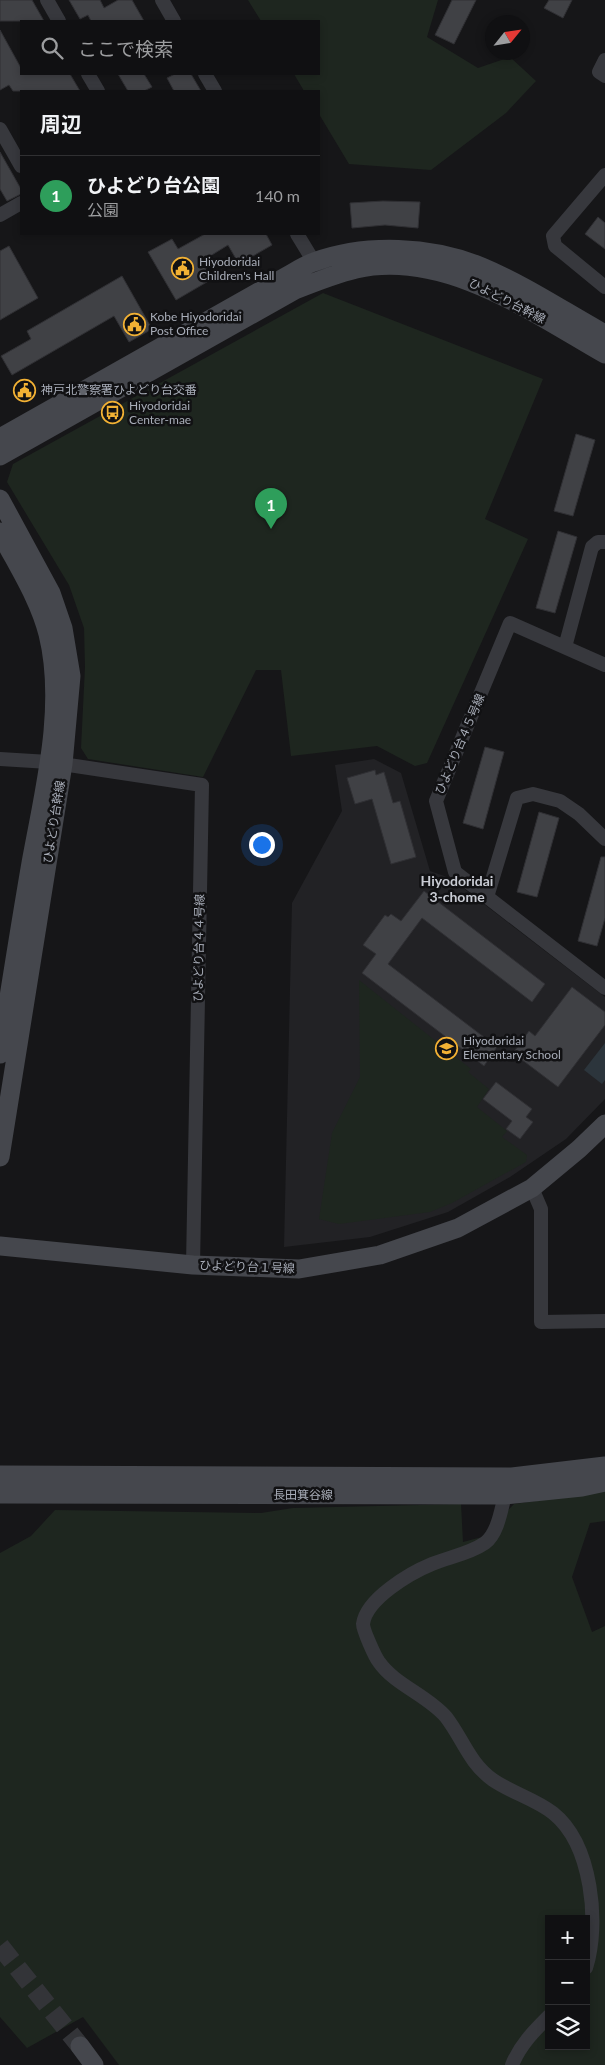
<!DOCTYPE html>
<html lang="ja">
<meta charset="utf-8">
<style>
:root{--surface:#101012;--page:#19191b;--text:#f1f3f6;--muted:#9c9d9f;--line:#303032;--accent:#f2b134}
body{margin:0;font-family:Lato,"Noto Sans JP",sans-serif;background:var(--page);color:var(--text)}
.controls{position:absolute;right:15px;bottom:15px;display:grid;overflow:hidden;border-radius:0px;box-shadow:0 2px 8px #0003}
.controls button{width:45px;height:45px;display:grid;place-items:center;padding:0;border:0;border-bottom:1px solid var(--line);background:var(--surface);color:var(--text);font:25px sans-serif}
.compass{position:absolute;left:485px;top:15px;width:45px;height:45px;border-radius:50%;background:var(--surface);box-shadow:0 2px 8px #0003;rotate:60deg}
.you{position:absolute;left:261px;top:844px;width:18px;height:18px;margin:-12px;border:4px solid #fff;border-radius:50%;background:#1a73e8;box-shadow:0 0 0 8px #1a73e833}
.badge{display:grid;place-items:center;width:32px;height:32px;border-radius:50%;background:var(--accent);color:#fff;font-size:16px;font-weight:700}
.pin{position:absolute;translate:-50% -41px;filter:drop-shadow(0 1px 2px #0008)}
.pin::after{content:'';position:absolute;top:26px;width:18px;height:15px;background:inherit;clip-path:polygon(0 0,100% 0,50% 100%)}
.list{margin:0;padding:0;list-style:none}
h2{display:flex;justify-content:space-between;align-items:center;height:65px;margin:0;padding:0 20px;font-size:21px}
h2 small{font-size:16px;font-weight:400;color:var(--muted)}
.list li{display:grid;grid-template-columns:32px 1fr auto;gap:15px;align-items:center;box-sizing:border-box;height:80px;padding:0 20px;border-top:1px solid var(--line)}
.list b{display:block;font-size:19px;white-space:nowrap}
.list p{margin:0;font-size:16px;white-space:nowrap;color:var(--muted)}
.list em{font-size:16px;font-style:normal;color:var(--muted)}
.icon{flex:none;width:28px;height:28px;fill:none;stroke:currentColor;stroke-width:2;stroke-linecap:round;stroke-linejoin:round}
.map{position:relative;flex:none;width:605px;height:2065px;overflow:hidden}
.search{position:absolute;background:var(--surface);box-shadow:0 2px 8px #0003;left:20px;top:20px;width:300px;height:55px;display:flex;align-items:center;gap:12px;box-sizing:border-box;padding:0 18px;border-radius:0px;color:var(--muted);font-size:19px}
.panel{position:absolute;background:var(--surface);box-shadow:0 2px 8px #0003;left:20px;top:90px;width:300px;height:145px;border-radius:0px}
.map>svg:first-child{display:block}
</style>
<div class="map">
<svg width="605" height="2065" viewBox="0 0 605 2065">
<rect width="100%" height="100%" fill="#161618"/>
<!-- built -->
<path fill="#222225" d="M 374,759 L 401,773 L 430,871 L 450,878 L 605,997 L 605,1099 L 566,1139 L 510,1177 L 448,1212 L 370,1237 L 284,1247 L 292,903 L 342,811 L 335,765 Z"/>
<!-- green -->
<path fill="#1e261f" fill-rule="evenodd" d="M 248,0 L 438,0 L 427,37 L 478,68 L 510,57 L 536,81 L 506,113 L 431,170 L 349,164 L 319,114 L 319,91 L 304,91 L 294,74 L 319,74 L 319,21 L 261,21 Z
M 323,293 L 543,379 L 485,519 L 528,539 L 427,763 L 415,766 L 377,746 L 291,756 L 281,670 L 256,670 L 203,777 L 88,759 L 81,748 L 85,667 L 84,628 L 69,585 L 7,482 L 13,464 Z
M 359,980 L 471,1069 L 468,1072 L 489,1089 L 477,1107 L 507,1131 L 502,1137 L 527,1155 L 526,1162 L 452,1203 L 430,1212 L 339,1224 L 319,1219 L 332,1133 L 360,1077 Z
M 605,1488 L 605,1521 L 590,1523 L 572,1577 L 592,1632 L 605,1626 L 605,2065 L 119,2065 L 83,2017 L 27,2048 L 0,2017 L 0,1553 L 31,1536 L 55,1510 L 261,1513 L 293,1508 L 461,1504 L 463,1542 L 482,1537 L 514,1504 L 573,1496 ZM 549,1919 L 586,1919 L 586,2046 L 549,2046 Z"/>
<!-- water -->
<path fill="#2c353c" d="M 605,1043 L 605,1080 L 602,1084 L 584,1070 Z"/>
<!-- building -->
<path fill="#404145" stroke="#303034" d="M 0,0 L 32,0 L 44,21 L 0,21 Z
M 69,0 L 100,0 L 104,8 L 118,0 L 132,0 L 144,21 L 91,21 L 88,15 L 80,19 Z
M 452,0 L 476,0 L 454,44 L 435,35 Z
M 549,0 L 572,0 L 563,18 L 544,8 Z
M 0,30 L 21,68 L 21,74 L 70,74 L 80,91 L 13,91 L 9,85 L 0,90 Z
M 118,74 L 144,74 L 152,87 L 144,91 L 128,91 Z
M 175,74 L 191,74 L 201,91 L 174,91 L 167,78 Z
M 0,152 L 21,189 L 21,194 L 7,201 L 0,189 Z
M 383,201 L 420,202 L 418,228 L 385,225 L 352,228 L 350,203 Z
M 598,217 L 605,223 L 605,249 L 585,234 Z
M 205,234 L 266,234 L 272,245 L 239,264 L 228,245 L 202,261 L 212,279 L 176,300 L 148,252 L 172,239 L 178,249 Z
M 9,246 L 38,298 L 0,320 L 0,251 Z
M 122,276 L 152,329 L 129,342 L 114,316 L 12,375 L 1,356 L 31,339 L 27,331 Z
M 576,434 L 595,440 L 573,516 L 554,511 Z
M 558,531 L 577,537 L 555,613 L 536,608 Z
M 485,747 L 504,752 L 483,829 L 463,823 Z
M 375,770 L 376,775 L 384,772 L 393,803 L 400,801 L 416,857 L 391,864 L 372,799 L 355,804 L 347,778 Z
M 539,812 L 559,818 L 537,897 L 517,892 Z
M 601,857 L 605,857 L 605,918 L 597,946 L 578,941 Z
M 424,891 L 545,984 L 532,1002 L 422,918 L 388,964 L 497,1047 L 484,1066 L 362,973 L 376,954 L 363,945 L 385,915 L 388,917 L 391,914 L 401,921 Z
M 572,987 L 605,1012 L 605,1025 L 558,1087 L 513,1053 L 529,1031 L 535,1036 Z
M 496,1082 L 532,1109 L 526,1117 L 533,1122 L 520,1139 L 506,1129 L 512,1121 L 483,1099 Z"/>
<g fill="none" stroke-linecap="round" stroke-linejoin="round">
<!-- secondary-tunnel -->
<path stroke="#333438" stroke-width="19" stroke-dasharray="19 9" stroke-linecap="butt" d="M 0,1946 L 80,2046"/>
<!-- street -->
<path stroke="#37383d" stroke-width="14" d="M 47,0 L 59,21
M 162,0 L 174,21
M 605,60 L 599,72 L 605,76
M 88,74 L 98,91
M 205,74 L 215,91
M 0,129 L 21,166
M 605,175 L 553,236 L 555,246 L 605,287
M 0,215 L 21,203
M 297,234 L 314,262
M 565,647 L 592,547 L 598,542 L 605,542
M 605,665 L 510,623 L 436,801 L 455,872 L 605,988
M 0,759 L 49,762 L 202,785 L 193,1265
M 487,897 L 517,798 L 533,794 L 560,801 L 579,814 L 605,839
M 532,1188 L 541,1209 L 541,1322 L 605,1321
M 505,1495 C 501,1510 498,1533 485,1543 C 469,1554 449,1557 432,1564 C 410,1573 366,1599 363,1624 C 363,1630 375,1657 379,1662 C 395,1685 427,1695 446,1717 C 463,1739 469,1763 493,1780 C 512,1793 535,1799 553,1813 C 592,1844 600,1924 586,1968
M 512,2065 C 520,2045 534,2031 549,2016"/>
<!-- secondary -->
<path stroke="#45474d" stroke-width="19" d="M 0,438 L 287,276 C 296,271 305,265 314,262 C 366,243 431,246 482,267 C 525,285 565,312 605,334
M 0,456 L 295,290 C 315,282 335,274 356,269 C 444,249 533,313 605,354
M 0,499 L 51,593 L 63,628 L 71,676 L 63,764 L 0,1157
M 0,532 C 17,565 39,598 48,634 C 66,707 44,791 31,863 C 20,927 10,990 0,1054
M 0,1246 L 193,1265 L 299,1269 L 380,1255 L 458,1228 L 532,1188 L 579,1149 L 605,1124
M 0,1475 L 512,1477 L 605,1466
M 0,1494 L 505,1495 L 582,1487 L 605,1482
M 80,2046 L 94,2065"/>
</g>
<!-- icons -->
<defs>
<symbol id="civic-ring" viewBox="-11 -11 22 22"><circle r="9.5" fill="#111113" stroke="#f2b134" stroke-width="1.5"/><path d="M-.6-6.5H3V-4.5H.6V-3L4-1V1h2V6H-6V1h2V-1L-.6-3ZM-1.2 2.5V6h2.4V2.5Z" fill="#f2b134"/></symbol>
<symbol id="bus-ring" viewBox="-11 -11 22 22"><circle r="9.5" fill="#111113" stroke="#f2b134" stroke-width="1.5"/><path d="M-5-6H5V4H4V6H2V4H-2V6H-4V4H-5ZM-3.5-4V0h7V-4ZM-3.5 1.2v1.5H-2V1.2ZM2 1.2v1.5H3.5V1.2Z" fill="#f2b134"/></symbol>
<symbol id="school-ring" viewBox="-11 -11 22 22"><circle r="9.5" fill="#111113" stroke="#f2b134" stroke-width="1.5"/><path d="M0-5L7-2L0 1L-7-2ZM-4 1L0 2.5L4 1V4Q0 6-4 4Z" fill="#f2b134"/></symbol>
</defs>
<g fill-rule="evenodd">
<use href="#civic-ring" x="170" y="256" width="25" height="25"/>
<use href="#civic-ring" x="122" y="312" width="25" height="25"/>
<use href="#civic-ring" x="12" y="378" width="25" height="25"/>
<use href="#bus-ring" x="100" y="400" width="25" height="25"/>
<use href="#school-ring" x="434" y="1036" width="25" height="25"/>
</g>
<g text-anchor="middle" stroke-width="5" stroke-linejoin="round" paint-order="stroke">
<!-- poi labels -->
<g font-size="12" fill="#a8adb8" stroke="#111113" text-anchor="start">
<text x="199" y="266">Hiyodoridai<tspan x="199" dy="14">Children's Hall</tspan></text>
<text x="150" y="321">Kobe Hiyodoridai<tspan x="150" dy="14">Post Office</tspan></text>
<text x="41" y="394">神戸北警察署ひよどり台交番</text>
<text x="129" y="410">Hiyodoridai<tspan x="129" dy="14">Center-mae</tspan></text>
<text x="463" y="1045">Hiyodoridai<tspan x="463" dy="14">Elementary School</tspan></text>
</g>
<!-- street labels -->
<g font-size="12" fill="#a8adb8" stroke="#111113">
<text transform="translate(507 301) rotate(27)" y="4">ひよどり台幹線</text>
<text transform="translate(460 744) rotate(-67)" y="4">ひよどり台４５号線</text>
<text transform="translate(54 822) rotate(-81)" y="4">ひよどり台幹線</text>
<text transform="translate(199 948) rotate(-89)" y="4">ひよどり台４４号線</text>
<text transform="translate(247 1267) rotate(2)" y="4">ひよどり台１号線</text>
<text x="303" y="1499">長田箕谷線</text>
</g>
<!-- neighbourhood labels -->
<g font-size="14" font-weight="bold" fill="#c9ccd4" stroke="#111113">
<text x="457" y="886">Hiyodoridai<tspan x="457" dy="16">3-chome</tspan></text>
</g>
</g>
</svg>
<div class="controls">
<button>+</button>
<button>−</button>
<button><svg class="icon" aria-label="layers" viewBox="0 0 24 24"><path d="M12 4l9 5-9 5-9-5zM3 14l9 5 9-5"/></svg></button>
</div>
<svg class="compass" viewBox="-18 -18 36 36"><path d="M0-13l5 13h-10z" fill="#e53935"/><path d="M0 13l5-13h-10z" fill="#9c9d9f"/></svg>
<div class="you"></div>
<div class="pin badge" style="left:271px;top:529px;background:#2e9e5b">1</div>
<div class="search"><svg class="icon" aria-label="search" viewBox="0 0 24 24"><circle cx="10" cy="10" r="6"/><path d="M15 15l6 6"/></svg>ここで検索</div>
<section class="panel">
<h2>周辺<small></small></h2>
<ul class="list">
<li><span class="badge" style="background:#2e9e5b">1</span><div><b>ひよどり台公園</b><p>公園</p></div><em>140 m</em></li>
</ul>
</section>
</div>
